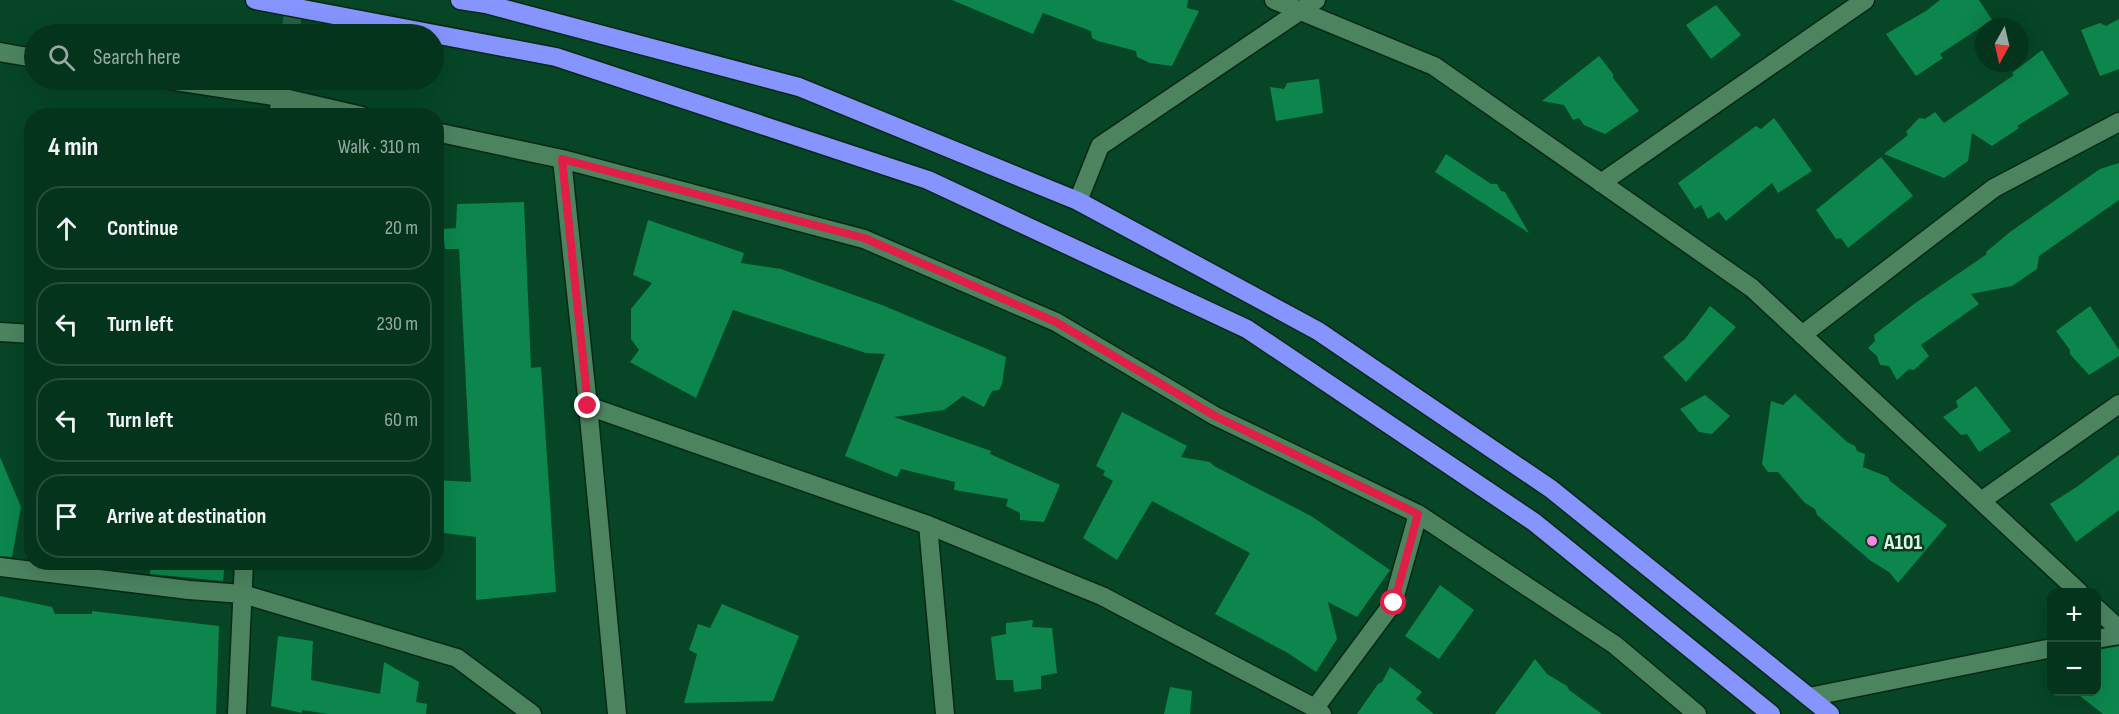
<!DOCTYPE html>
<meta charset="utf-8">
<style>
:root{--surface:#04341c;--page:#123f29;--text:#f1f3f6;--muted:#97aaa3;--line:#254f3b}
body{margin:0;font-family:"Sofia Sans Condensed",sans-serif;background:var(--page);color:var(--text)}
.controls{position:absolute;right:18px;bottom:18px;display:grid;overflow:hidden;border-radius:12px;box-shadow:0 6px 24px #0002}
.controls button{width:54px;height:54px;display:grid;place-items:center;padding:0;border:0;border-bottom:2px solid var(--line);background:var(--surface);color:var(--text);font:30px sans-serif}
.compass{position:absolute;left:1975px;top:18px;width:54px;height:54px;border-radius:50%;background:var(--surface);box-shadow:0 6px 24px #0002;rotate:188deg}
.stop{position:absolute;width:18px;height:18px;margin:-14px;border:4px solid #e11d48;border-radius:50%;background:#fff}
.stop.end{background:#e11d48;border-color:#fff;box-shadow:0 2px 6px #0008}
.list{margin:0;padding:0;list-style:none}
h2{display:flex;justify-content:space-between;align-items:center;height:78px;margin:0;padding:0 24px;font-size:26px}
h2 small{font-size:20px;font-weight:400;color:var(--muted)}
.list li{display:grid;grid-template-columns:39px 1fr auto;gap:18px;align-items:center;box-sizing:border-box;height:84px;margin:0 12px 12px;padding:0 12px;border:2px solid var(--line);border-radius:24px}
.list b{display:block;font-size:22px;white-space:nowrap}
.list em{font-size:20px;font-style:normal;color:var(--muted)}
.icon{flex:none;width:33px;height:33px;fill:none;stroke:currentColor;stroke-width:2;stroke-linecap:round;stroke-linejoin:round}
.map{position:relative;flex:none;width:2119px;height:714px;overflow:hidden}
.search{position:absolute;background:var(--surface);box-shadow:0 6px 24px #0002;left:24px;top:24px;width:420px;height:66px;display:flex;align-items:center;gap:15px;box-sizing:border-box;padding:0 21px;border-radius:33px;color:var(--muted);font-size:22px}
.panel{position:absolute;background:var(--surface);box-shadow:0 6px 24px #0002;left:24px;top:108px;width:420px;height:462px;border-radius:24px}
.map>svg:first-child{display:block}
</style>
<div class="map">
<svg width="2119" height="714" viewBox="0 0 2119 714">
<rect width="100%" height="100%" fill="#064626"/>
<!-- building -->
<path fill="#0c864d" d="M 952,0 L 1188,0 L 1187,8 L 1199,11 L 1172,66 L 1150,63 L 1137,57 L 1136,51 L 1098,41 L 1092,38 L 1091,31 L 1043,13 L 1033,34 Z
M 1940,0 L 1979,0 L 1992,20 L 1940,54 L 1943,58 L 1916,76 L 1886,34 L 1926,11 Z
M 1716,5 L 1741,35 L 1711,59 L 1686,25 Z
M 2119,19 L 2119,69 L 2100,76 L 2081,30 L 2100,23 L 2106,26 Z
M 2042,50 L 2069,94 L 2017,126 L 2019,128 L 1992,146 L 1972,133 L 1968,161 L 1944,178 L 1884,154 L 1908,135 L 1906,132 L 1919,118 L 1925,119 L 1935,112 L 1944,123 L 2014,75 L 2012,73 Z
M 1599,56 L 1613,74 L 1613,78 L 1639,111 L 1605,134 L 1584,125 L 1579,118 L 1573,120 L 1564,105 L 1542,101 Z
M 1319,79 L 1323,113 L 1276,121 L 1270,87 L 1284,89 L 1287,83 Z
M 1774,118 L 1812,171 L 1778,193 L 1772,183 L 1726,221 L 1719,212 L 1708,219 L 1701,205 L 1695,209 L 1678,183 L 1756,126 L 1761,129 Z
M 1446,154 L 1491,184 L 1497,184 L 1501,191 L 1505,192 L 1529,233 L 1435,172 Z
M 1881,157 L 1913,196 L 1848,248 L 1841,238 L 1836,239 L 1816,210 Z
M 2119,163 L 2119,200 L 2039,256 L 2037,269 L 2012,286 L 1971,294 L 1979,304 L 1921,345 L 1929,356 L 1914,370 L 1909,369 L 1897,380 L 1889,366 L 1880,365 L 1877,356 L 1868,348 L 1875,341 L 1874,335 L 1914,304 L 1987,254 L 1986,252 L 2010,232 L 2100,169 Z
M 524,202 L 531,368 L 541,367 L 556,592 L 476,600 L 476,537 L 436,532 L 436,480 L 471,482 L 459,249 L 445,249 L 443,229 L 456,228 L 457,204 Z
M 648,220 L 744,253 L 741,263 L 781,269 L 882,305 L 1006,357 L 1002,384 L 999,390 L 992,391 L 984,407 L 963,396 L 944,410 L 894,417 L 991,451 L 990,454 L 1060,485 L 1044,522 L 1020,520 L 1020,513 L 1006,506 L 1008,499 L 954,490 L 955,482 L 901,469 L 897,477 L 845,456 L 885,354 L 866,353 L 733,310 L 696,398 L 630,362 L 639,350 L 631,339 L 631,309 L 652,283 L 633,275 Z
M 1710,306 L 1736,327 L 1686,382 L 1663,357 L 1685,339 Z
M 2090,306 L 2119,350 L 2119,356 L 2089,375 L 2070,354 L 2070,350 L 2056,331 Z
M 1976,386 L 2011,431 L 1979,452 L 1967,434 L 1961,435 L 1943,417 L 1958,407 L 1956,401 Z
M 1795,394 L 1847,442 L 1855,446 L 1857,451 L 1865,454 L 1863,467 L 1888,477 L 1890,481 L 1947,525 L 1898,583 L 1889,572 L 1871,561 L 1817,515 L 1815,509 L 1805,503 L 1778,472 L 1768,472 L 1762,464 L 1771,401 L 1783,405 Z
M 1705,395 L 1730,416 L 1712,434 L 1699,432 L 1680,409 Z
M 1122,412 L 1187,446 L 1181,457 L 1210,462 L 1214,466 L 1311,516 L 1390,570 L 1357,617 L 1328,602 L 1337,639 L 1316,672 L 1288,653 L 1215,614 L 1250,553 L 1152,501 L 1117,560 L 1083,538 L 1113,481 L 1103,475 L 1105,471 L 1096,466 Z
M 2119,455 L 2119,510 L 2076,542 L 2050,504 L 2078,486 Z
M 0,457 L 21,507 L 12,557 L 0,556 Z
M 151,562 L 225,562 L 223,581 L 150,574 Z
M 1440,585 L 1474,610 L 1439,659 L 1405,636 Z
M 0,596 L 52,607 L 55,614 L 92,614 L 92,611 L 219,626 L 216,714 L 0,714 Z
M 722,604 L 799,636 L 773,701 L 684,703 L 697,654 L 689,650 L 698,624 L 710,628 Z
M 1033,620 L 1032,627 L 1052,628 L 1057,673 L 1041,676 L 1041,689 L 1014,692 L 1013,680 L 996,680 L 991,637 L 1006,634 L 1006,623 Z
M 278,636 L 313,641 L 311,680 L 380,694 L 384,662 L 419,682 L 416,702 L 427,704 L 426,714 L 328,714 L 302,710 L 302,713 L 271,706 Z
M 2119,646 L 2119,714 L 2103,714 L 2075,692 L 2097,692 L 2097,650 Z
M 1535,659 L 1547,674 L 1567,686 L 1569,690 L 1602,714 L 1495,714 Z
M 1390,667 L 1422,692 L 1416,699 L 1434,714 L 1357,714 L 1378,684 L 1382,682 Z
M 1170,687 L 1192,691 L 1190,714 L 1164,714 Z"/>
<g fill="none" stroke-linecap="round" stroke-linejoin="round">
<!-- minor-tunnel -->
<path stroke="#266042" stroke-width="18" stroke-dasharray="18 9" stroke-linecap="butt" d="M 290,34 L 295,0"/>
<defs>
<path id="minor" d="M 1274,0 L 1434,66 L 1752,288 L 2079,592
M 0,52 L 34,58
M 169,80 L 280,97 L 362,116
M 278,116 L 283,80
M 436,132 L 562,159 L 588,406 L 617,714
M 562,159 L 864,239 L 1056,322 L 1215,416 L 1418,514 L 1615,645 L 1697,714
M 1601,183 L 1865,0
M 1078,201 L 1100,146 L 1316,0
M 0,332 L 32,334
M 1802,335 L 1994,188 L 2119,122
M 588,406 L 928,525 L 1102,596 L 1315,708 L 1322,714
M 1981,501 L 2119,404
M 928,525 L 945,714
M 0,567 L 189,590 L 243,594 L 457,658 L 532,714
M 2096,608 L 2119,629
M 2096,639 L 2119,635
M 1809,697 L 2052,648
M 1315,708 L 1393,603 L 1418,514
M 237,714 L 244,562"/>
<path id="highway" d="M 255,0 L 556,57 L 928,180 L 1247,329 L 1534,522 L 1771,714
M 460,0 L 486,4 L 799,87 L 1078,201 L 1318,331 L 1551,489 L 1830,714"/>
</defs>
<!-- minor casing -->
<use href="#minor" stroke="#092816" stroke-width="21"/>
<!-- highway casing -->
<use href="#highway" stroke="#092816" stroke-width="21"/>
<!-- minor -->
<use href="#minor" stroke="#4c8460" stroke-width="18"/>
<!-- highway -->
<use href="#highway" stroke="#8595fd" stroke-width="18"/>
</g>
<g fill="none" stroke-linecap="round" stroke-linejoin="round">
<!-- route -->
<path stroke="#e11d48" stroke-width="8" d="M 588,406 L 562,159 L 864,238 L 1056,322 L 1215,416 L 1418,514 L 1394,603"/>
</g>
<!-- markers -->
<circle fill="#fc86e4" stroke="#0c3920" stroke-width="2" cx="1872" cy="541" r="6"/>
<g text-anchor="middle" stroke-width="5" stroke-linejoin="round" paint-order="stroke">
<!-- poi labels -->
<g font-size="22" font-weight="bold" fill="#d9f6e1" stroke="#0c3920" text-anchor="start">
<text x="1884" y="549">A101</text>
</g>
</g>
</svg>
<div class="controls">
<button>+</button>
<button>−</button>
</div>
<svg class="compass" viewBox="-18 -18 36 36"><path d="M0-13l5 13h-10z" fill="#e53935"/><path d="M0 13l5-13h-10z" fill="#97aaa3"/></svg>
<div class="stop" style="left:1394px;top:603px"></div>
<div class="stop end" style="left:588px;top:406px"></div>
<div class="search"><svg class="icon" aria-label="search" viewBox="0 0 24 24"><circle cx="10" cy="10" r="6"/><path d="M15 15l6 6"/></svg>Search here</div>
<section class="panel">
<h2>4 min<small>Walk · 310 m</small></h2>
<ul class="list">
<li><svg class="icon" aria-label="ahead" viewBox="0 0 24 24"><path d="M12 20V5M6 11l6-6 6 6"/></svg><div><b>Continue</b></div><em>20 m</em></li>
<li><svg class="icon" aria-label="left" viewBox="0 0 24 24"><path d="M17 20v-9H6M10 6l-5 5 5 5"/></svg><div><b>Turn left</b></div><em>230 m</em></li>
<li><svg class="icon" aria-label="left" viewBox="0 0 24 24"><path d="M17 20v-9H6M10 6l-5 5 5 5"/></svg><div><b>Turn left</b></div><em>60 m</em></li>
<li><svg class="icon" aria-label="arrive" viewBox="0 0 24 24"><path d="M6 21V4h12l-3 4 3 4H6"/></svg><div><b>Arrive at destination</b></div></li>
</ul>
</section>
</div>
